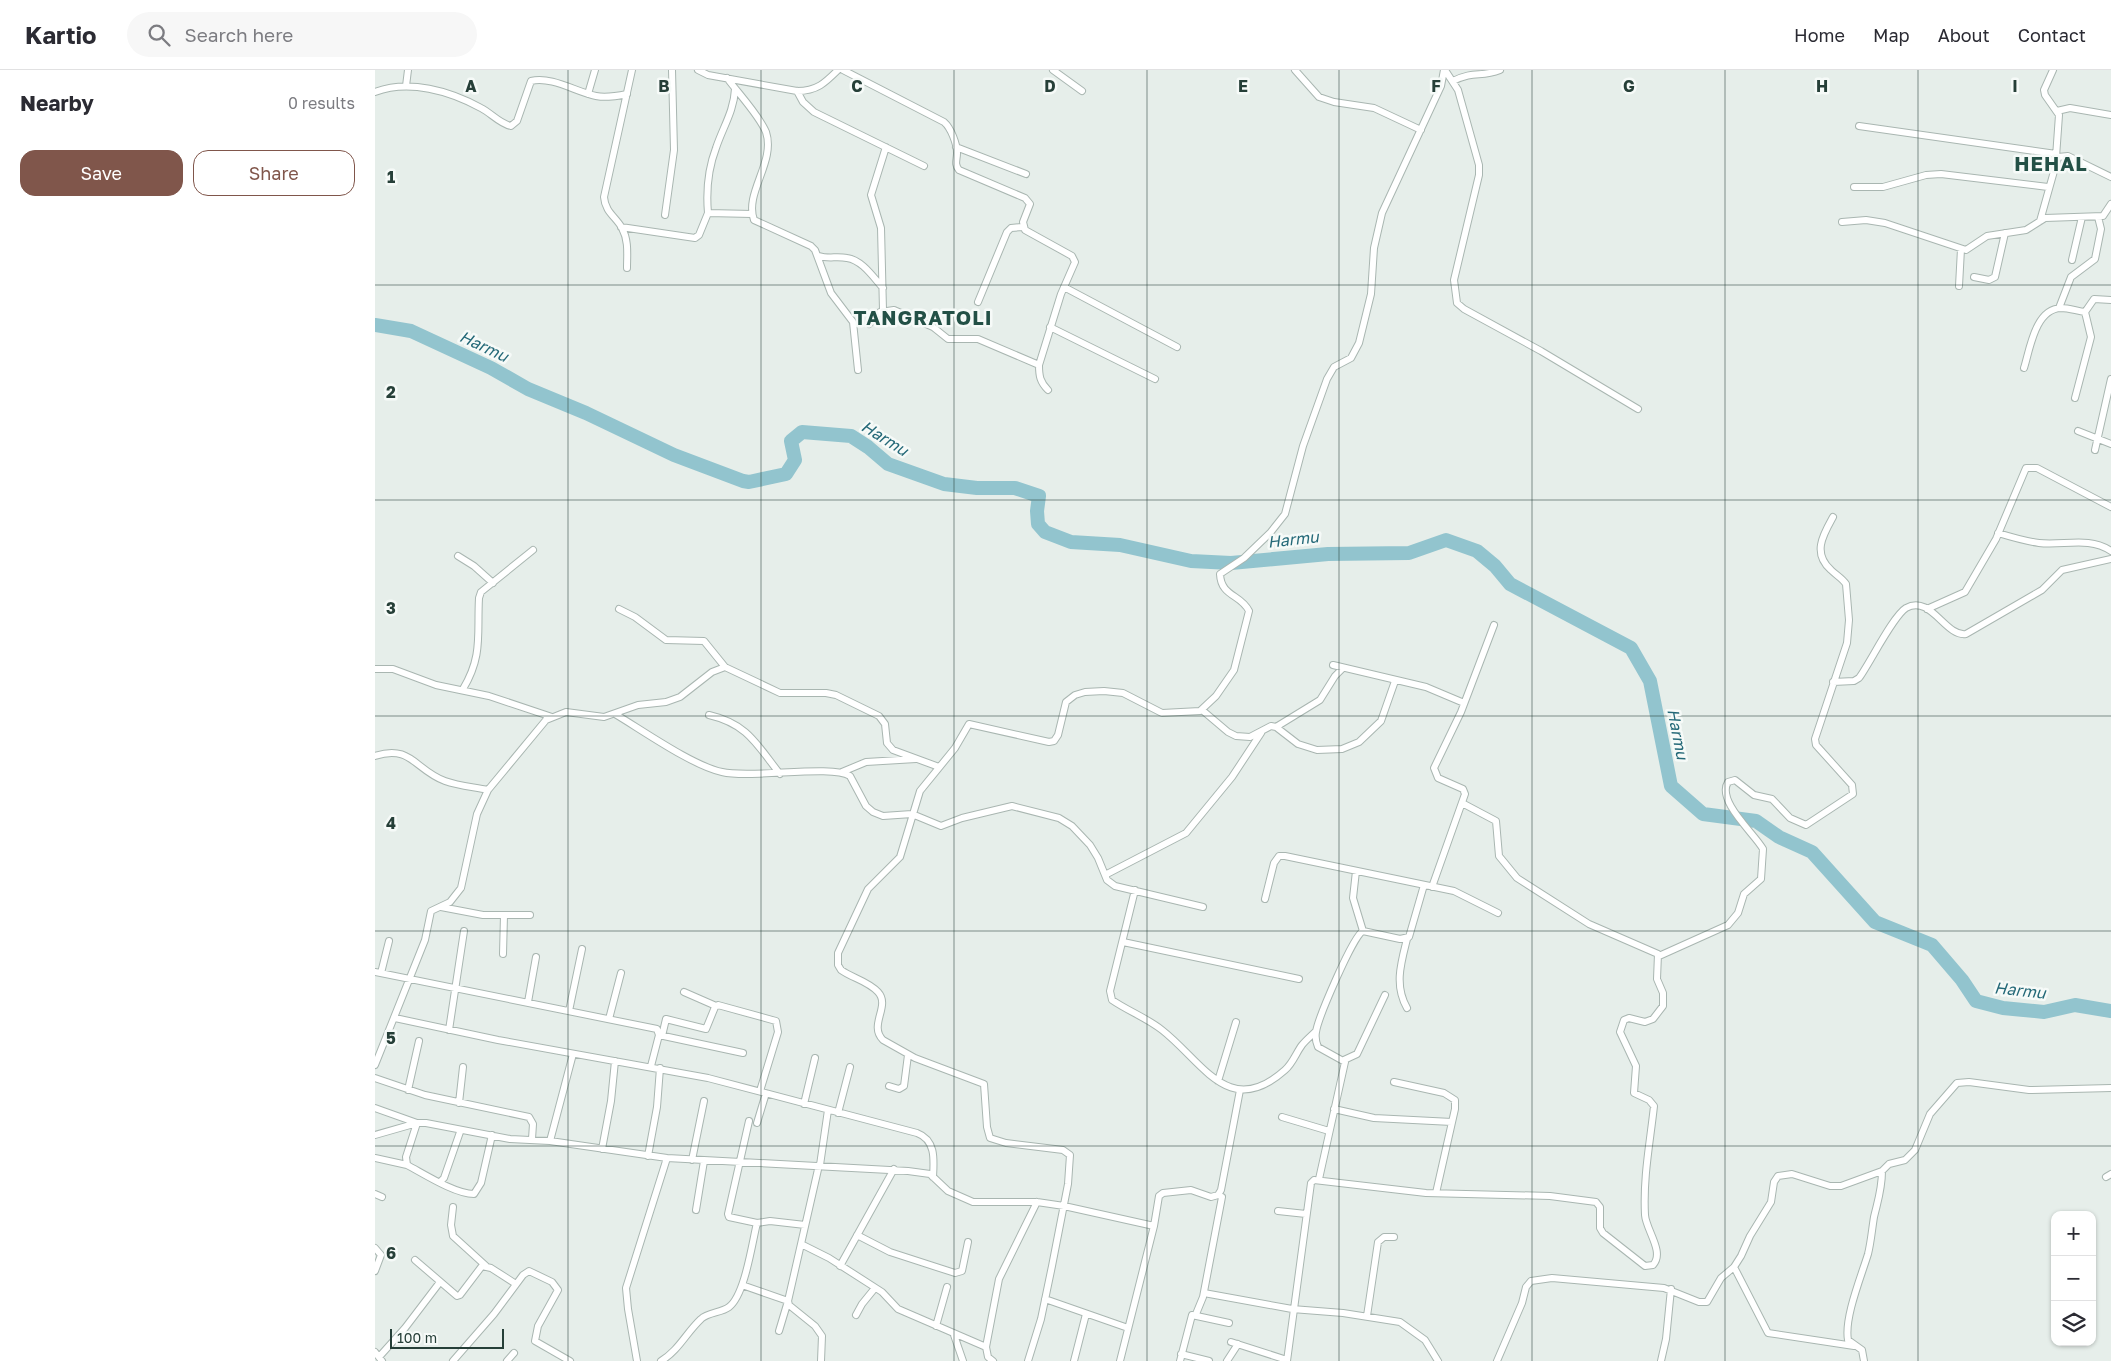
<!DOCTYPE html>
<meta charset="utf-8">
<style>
:root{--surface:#fff;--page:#f7f7f7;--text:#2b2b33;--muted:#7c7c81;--line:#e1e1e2;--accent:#80564b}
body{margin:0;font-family:"Golos Text",sans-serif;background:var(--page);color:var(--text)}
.controls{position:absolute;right:15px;bottom:15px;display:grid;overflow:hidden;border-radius:10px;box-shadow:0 1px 4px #0004}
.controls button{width:45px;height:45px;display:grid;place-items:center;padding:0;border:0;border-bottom:1px solid var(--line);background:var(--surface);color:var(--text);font:25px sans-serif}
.scale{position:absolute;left:15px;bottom:12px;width:114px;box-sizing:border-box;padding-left:5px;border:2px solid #263f38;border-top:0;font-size:14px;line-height:18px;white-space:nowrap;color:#263f38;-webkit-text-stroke:4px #f6faf8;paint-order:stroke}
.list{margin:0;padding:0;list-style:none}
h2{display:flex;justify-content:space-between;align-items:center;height:65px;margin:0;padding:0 20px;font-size:21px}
h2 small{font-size:16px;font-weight:400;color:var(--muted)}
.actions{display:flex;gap:10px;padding:15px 20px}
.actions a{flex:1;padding:11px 0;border:1px solid var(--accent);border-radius:15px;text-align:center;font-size:18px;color:var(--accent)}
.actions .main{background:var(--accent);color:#fff}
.icon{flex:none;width:28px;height:28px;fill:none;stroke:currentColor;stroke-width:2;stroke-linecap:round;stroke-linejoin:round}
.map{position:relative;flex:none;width:1736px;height:1291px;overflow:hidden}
header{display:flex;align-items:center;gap:30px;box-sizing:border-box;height:70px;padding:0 25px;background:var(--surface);border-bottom:1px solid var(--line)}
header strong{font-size:24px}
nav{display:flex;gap:28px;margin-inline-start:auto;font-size:18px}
.search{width:350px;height:45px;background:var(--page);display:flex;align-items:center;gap:12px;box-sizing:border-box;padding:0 18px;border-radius:28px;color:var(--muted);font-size:19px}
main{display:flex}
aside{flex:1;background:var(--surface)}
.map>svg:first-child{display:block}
</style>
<header>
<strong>Kartio</strong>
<div class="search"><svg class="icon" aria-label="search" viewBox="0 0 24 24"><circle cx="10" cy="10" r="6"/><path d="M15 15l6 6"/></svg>Search here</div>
<nav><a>Home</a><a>Map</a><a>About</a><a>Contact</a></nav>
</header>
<main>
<aside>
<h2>Nearby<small>0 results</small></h2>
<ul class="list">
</ul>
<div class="actions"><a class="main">Save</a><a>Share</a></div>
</aside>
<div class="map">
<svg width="1736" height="1291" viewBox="0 0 1736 1291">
<rect width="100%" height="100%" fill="#e6eeea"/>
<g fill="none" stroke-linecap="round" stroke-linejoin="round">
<!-- river -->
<path stroke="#92c4ce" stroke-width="14" d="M 0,255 L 36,261 L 116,298 L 153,319 L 211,343 L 299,385 L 368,411 L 374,412 L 411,404 L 420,390 L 416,371 L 427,362 L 476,366 L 493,377 L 513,394 L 569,414 L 602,418 L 640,418 L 664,426 L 662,441 L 663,454 L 670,462 L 696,472 L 745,475 L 816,491 L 856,493 L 953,484 L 1034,483 L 1071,470 L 1102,481 L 1120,496 L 1135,514 L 1256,578 L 1275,611 L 1296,716 L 1328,744 L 1381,751 L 1404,767 L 1437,782 L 1500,852 L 1557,875 L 1587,910 L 1601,931 L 1628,938 L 1669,942 L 1700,935 L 1736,941"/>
<defs>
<path id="street" d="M 323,0 L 333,5 L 422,21 C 442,21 450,13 463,0
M 468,0 L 569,52 C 576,58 582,74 582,83 C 582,90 579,94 584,100 L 650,128 L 655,134 L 648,152 L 650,160 L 697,186 L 700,192 L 686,224 L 664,295 C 664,306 665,312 673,320
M 678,0 L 707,21
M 920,0 L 944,27 L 959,32 L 999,38 L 1046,60
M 1070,0 L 1083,20 L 1104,95 L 1104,105 L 1079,210 L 1082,233 L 1089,239 L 1166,281 L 1263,339
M 1678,0 L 1669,20 L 1670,25 L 1684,45 L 1681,87
M 352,8 C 363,23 384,45 391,62 C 401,92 369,123 379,150 L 436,176 L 440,180 L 456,223 L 478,252 L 483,300
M 1078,11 C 1100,0 1105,8 1125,0
M 31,16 L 33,0
M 422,21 L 428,32 L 439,42 L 549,96
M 0,22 C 34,9 75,21 106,38 C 116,43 125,54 136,56 L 142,51 L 156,11 C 177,6 201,22 221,26 C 232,28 242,26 252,24
M 213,24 L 220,0
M 1682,41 L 1695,38 L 1736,45
M 1484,56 L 1681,84
M 581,77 L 651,104
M 1479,117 L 1508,117 L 1551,105 L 1566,104 L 1673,117
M 333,143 C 331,120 333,99 341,78 C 348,57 359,41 360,19
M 290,145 L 299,80 L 297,0
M 1665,151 L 1683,87 L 1693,86 L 1736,107
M 1467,152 L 1491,150 L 1510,153 L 1591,180 L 1612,166 L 1651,160 L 1670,148 L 1728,146 L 1736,134
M 246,157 L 320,168 L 324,165 L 333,143 L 377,144
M 444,186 C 453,189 462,186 472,188 C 487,190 498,207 508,218
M 1697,190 L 1707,147
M 252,198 C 252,185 254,171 247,158 C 241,147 230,142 229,127 L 257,0
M 1599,207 L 1614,210 L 1620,207 L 1630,163
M 1584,216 L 1586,179
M 689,217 L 802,277
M 603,232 L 632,162 L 636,158 L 647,157
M 1684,238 L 1696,207 L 1720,189 L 1726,159 L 1723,147
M 508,240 L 506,158 L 496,125 L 511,77
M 494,254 L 505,242 L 519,240 L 558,257 L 573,269 L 603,269 L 664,295
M 675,257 L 780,309
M 1649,298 C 1655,279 1660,239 1686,238 C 1694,238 1702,241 1710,242 L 1719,229 L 1736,230
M 1700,328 L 1716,267 L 1710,242
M 1703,361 L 1736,374
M 1720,380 L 1736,309
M 1623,463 C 1636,467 1650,471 1664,473 C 1688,476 1714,466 1736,481
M 83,486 L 99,496 L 118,513
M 244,539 L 260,547 L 291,570 L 329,571 L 350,597
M 1552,539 L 1590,522 L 1621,469 L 1651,398 L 1662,398 L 1736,437
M 958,595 L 1051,617 L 1089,633
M 0,599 L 18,599 L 61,615 L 114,626 L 177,647
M 1458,612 L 1479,611 L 1484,608 C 1495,593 1518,546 1531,538 C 1556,524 1570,567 1591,564 L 1667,520 L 1687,500 L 1736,489
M 88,619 C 108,586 102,565 104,528 L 106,522 L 158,480
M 827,640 L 853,662 L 861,666 L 875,667 L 896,656 L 901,657 L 923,674 L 942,680 L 967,679 L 984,672 L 1006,651 L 1020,611
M 240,644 C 267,660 318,696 347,702 C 377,709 457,694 475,706 L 491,736 L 498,742 L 508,746 L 537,744 L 566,756 L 587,748 L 637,736 L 684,748 L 697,756 L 715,775 L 723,788 L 732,810 L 740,816 L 828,837
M 334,645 C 373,654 382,675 405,704
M 901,657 L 945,630 L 960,606 L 968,598
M 0,686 C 36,674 40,700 70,711 C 84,716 99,717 113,720
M 467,702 L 491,692 L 541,689
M 981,801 L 978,828 L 988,861
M 730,805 L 811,763 L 857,707 L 886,663
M 1057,817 L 1090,724 L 1088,719 L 1063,708 L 1059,698 L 1086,642 L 1119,555
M 760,820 L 735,921 L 737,930 C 753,941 772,948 787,960 C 828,992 854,1050 910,1000 C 918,993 921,983 927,975 C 931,970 936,966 941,961
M 890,829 L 899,793 L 904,786 L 910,786 L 1079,821 L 1123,843
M 66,837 L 108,845 L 155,845
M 748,872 L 924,909
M 128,884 L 129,845
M 1284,886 L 1353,855 L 1363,843 L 1369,824 L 1386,809 L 1388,779 C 1380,764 1341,731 1353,712 L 1360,710 L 1379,725 L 1397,729 L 1415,748 L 1431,755 L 1478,724 L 1477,715 L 1441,675 L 1440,669 L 1472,573 L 1474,550 L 1471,514 C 1467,508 1461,505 1456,500 C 1437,483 1448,465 1458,447
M 0,902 L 282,959 L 284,965 L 276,996
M 6,903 L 14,871
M 309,922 L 341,936
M 153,932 L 161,887
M 1032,938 C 1019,915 1026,893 1032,869
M 194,941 L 207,879
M 20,948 L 123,970 L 333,1008 L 542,1063 C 561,1070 559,1090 558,1107
M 234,949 L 246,903
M 74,960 L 89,861
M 284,965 L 368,983
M 287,966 L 291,949 L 331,959 L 340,937 L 343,935 L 401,951 L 403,962 L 385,1021
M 969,990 L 982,984 L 1010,925
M 0,995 L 50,870 L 56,841 L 75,832 L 86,818 L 102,744 L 113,720 L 171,650 L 191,642 L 229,647 L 263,635 L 291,632 L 305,627 L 337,602 L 350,597 L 405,623 L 451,623 L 461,625 L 504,646 L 510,654 L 512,673 L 518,680 L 564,697
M 0,1008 L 50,1025 L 154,1047 L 158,1054 L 157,1069
M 843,1011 L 861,952
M 1019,1012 L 1069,1023 L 1080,1030 L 1080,1039 L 1061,1123
M 514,1016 L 524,1019 L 529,1016 L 533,985
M 33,1020 L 44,971
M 84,1033 L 88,997
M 429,1034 L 440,988
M 0,1038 L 42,1053 L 31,1087 L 32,1095 C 49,1104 80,1124 99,1124 L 106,1113 L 117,1065
M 959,1039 L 999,1048 L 1077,1052
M 463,1043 L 475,997
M 907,1047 L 954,1061
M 374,1051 L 353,1144 L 354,1147 L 382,1153
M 382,1053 L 391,1023
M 0,1065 L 42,1053 L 51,1053 L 135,1069 L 175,1071 L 292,1088 L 533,1101 L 555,1104 L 573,1121 L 598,1132 L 662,1132 L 689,1136 L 779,1156
M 175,1071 L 198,984
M 227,1079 L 236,1031 L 240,991
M 273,1086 L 282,1037 L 285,998
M 0,1088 L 32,1095
M 317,1090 L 329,1031
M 444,1095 L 413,1231 L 414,1235 L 440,1256 L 447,1266 L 446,1291
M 445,1095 L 453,1040
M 1731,1107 L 1736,1104
M 944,1109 L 970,992 L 943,977 C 941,972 940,967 941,962 C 943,948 978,866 988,861 L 1025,869 L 1034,867 L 1049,815
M 65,1112 L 69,1108 L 85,1062
M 0,1124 L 7,1127
M 78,1137 L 76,1155 L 78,1166 L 111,1196
M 321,1140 L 329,1091
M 903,1141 L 931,1144
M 482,1165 L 515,1182 L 580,1203 L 587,1201 L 593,1172
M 426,1174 L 454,1188 L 507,1222 L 523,1239 L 611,1277
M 0,1178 L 6,1185 L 0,1201
M 40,1190 L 82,1226 L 85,1225 L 107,1196 L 116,1198 L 141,1214
M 465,1196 L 519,1099
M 1359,1197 L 1393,1263 L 1479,1276
M 367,1215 L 413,1231 L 404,1261
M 829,1223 L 917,1239 L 968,1243 L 1025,1252 L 1050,1270 L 1063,1291
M 670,1229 L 753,1258
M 821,1244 L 828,1227 L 847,1127
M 481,1245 L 487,1234 L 500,1218
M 992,1246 L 1003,1172 L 1009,1167 L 1019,1167
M 561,1256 L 572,1217
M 579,1265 L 588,1291
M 856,1272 L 912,1290
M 0,1282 L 7,1291
M 806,1284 L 834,1291
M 4,1287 L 30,1258 L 65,1212
M 78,1291 L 119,1244 L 148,1205 L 154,1201 L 177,1212 L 183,1220 L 163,1256 L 160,1271 L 195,1291
M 132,1291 L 139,1283
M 262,1291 L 253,1239 L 251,1218 L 292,1088
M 286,1291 C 304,1280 311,1263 326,1249 C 333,1242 346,1243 354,1237 C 370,1225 377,1173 382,1153 L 395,1151 L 430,1155
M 618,1291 L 613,1287 L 611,1277 L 624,1209 L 662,1132
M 653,1291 L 666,1249 L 677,1196 L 693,1114 L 695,1085 L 688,1080 L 631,1073 L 615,1068 L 612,1057 L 609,1014 L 540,988 L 508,970 C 493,955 516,936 503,922 C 493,911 477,908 466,900 L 463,895 L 463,883 L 493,819 L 525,787 L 545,721 L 580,678 L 594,654 L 674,672 L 679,671 L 683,665 L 691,632 L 700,625 L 710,622 L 729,621 L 748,623 L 787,643 L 825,641 L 841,626 L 859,600 L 874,541 C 866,524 846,527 845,504 L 869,488 L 895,463 L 910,444 L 928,376 L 952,309 L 959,297 L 976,288 L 984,273 L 996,224 L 999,178 L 1007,143 L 1066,16 L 1069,0
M 699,1291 L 711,1244
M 745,1291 L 779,1156 L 784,1126 L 788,1123 L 816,1120 L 836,1127 L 843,1125 L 846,1120 L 865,1020
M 805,1291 L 817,1245 L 854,1253
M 852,1291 L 863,1274
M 912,1291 L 936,1113 L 939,1110 L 1051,1123 L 1175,1126 L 1221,1132 L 1225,1137 L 1225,1158 L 1228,1163 L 1270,1196 L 1278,1195 C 1290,1182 1271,1160 1270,1145 C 1268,1107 1275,1073 1279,1036 L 1274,1030 L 1259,1023 L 1261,996 L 1245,962 L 1249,950 L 1254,948 L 1270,952 L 1278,949 L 1288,936 L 1288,923 L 1282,909 L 1283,884 L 1214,854 L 1142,808 L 1124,786 L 1121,751 L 1087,733
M 1122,1291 L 1147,1233 L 1151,1217 L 1156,1211 L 1177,1208 L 1289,1218 L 1324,1232 L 1332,1232 L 1346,1208 L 1359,1197 L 1366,1186 L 1375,1166 L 1396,1132 L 1399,1112 L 1403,1106 L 1417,1104 L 1455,1116 L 1466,1116 L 1507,1101 L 1514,1094 L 1530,1090 L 1540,1080 L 1555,1044 L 1582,1013 L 1594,1012 L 1654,1020 L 1736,1018
M 1286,1291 L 1291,1269 L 1296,1219
M 1489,1291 L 1487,1280 L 1473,1270 C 1469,1248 1486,1207 1493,1184 C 1496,1172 1497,1159 1499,1147 C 1503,1130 1507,1119 1507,1101"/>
</defs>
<!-- street casing -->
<use href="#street" stroke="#a9b6b1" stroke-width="8"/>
<!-- street -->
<use href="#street" stroke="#fff" stroke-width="6"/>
</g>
<!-- grid -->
<path fill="none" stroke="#263f38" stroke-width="1" stroke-opacity="0.55" d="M 193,0 L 193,1291M 386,0 L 386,1291M 579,0 L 579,1291M 772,0 L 772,1291M 964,0 L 964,1291M 1157,0 L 1157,1291M 1350,0 L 1350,1291M 1543,0 L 1543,1291M 0,215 L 1736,215M 0,430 L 1736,430M 0,646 L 1736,646M 0,861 L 1736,861M 0,1076 L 1736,1076"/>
<g text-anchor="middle" stroke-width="5" stroke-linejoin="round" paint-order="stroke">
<!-- water labels -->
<g font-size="16" font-style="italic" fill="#236877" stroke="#f6faf8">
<text transform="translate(109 276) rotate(25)" y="6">Harmu</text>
<text transform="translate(510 368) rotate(32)" y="6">Harmu</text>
<text transform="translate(918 469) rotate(-6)" y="6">Harmu</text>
<text transform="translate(1303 664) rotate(79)" y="6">Harmu</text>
<text transform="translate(1645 920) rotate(6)" y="6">Harmu</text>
</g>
<!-- district labels -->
<g font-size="20" font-weight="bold" letter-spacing="1" fill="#235046" stroke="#f6faf8">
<text x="1676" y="101">HEHAL</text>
<text x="548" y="255">TANGRATOLI</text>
</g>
</g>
<g font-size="16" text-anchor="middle" font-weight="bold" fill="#263f38" stroke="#f6faf8" stroke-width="5" stroke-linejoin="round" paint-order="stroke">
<text x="96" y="22">A</text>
<text x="289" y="22">B</text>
<text x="482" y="22">C</text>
<text x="675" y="22">D</text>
<text x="868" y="22">E</text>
<text x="1061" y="22">F</text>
<text x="1254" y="22">G</text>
<text x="1447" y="22">H</text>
<text x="1640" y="22">I</text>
<text x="16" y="113">1</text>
<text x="16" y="328">2</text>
<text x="16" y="544">3</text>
<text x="16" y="759">4</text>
<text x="16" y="974">5</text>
<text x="16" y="1189">6</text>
</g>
</svg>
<div class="controls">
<button>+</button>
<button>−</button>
<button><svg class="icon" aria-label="layers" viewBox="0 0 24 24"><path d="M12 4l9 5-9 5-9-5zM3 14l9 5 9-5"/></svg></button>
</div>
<div class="scale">100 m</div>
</div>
</main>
